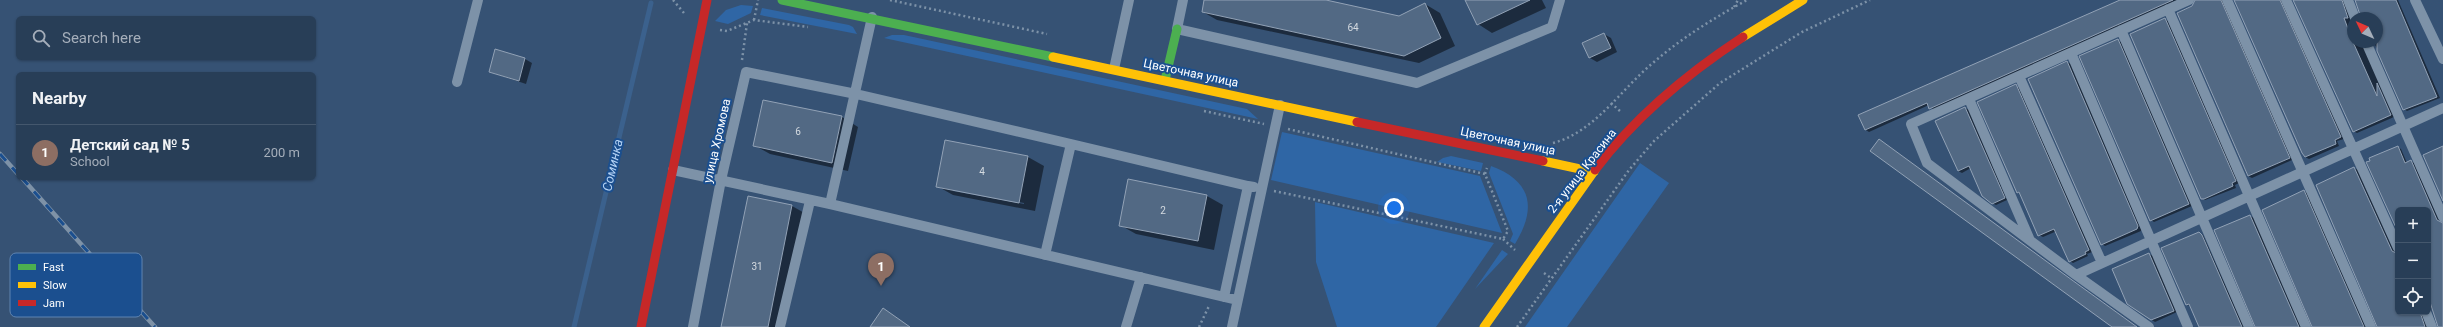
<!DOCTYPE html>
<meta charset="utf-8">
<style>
:root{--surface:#283e57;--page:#30455d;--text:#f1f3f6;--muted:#a5aeba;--line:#44576d;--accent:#b9c2ce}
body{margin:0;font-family:Roboto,sans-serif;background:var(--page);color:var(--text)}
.controls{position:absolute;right:12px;bottom:12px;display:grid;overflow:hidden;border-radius:6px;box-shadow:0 1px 3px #0004}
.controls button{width:36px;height:36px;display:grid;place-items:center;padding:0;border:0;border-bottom:1px solid var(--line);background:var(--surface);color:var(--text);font:20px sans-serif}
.compass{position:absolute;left:2347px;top:12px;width:36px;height:36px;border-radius:50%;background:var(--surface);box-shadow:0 1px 3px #0004;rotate:314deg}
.you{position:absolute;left:1394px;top:208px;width:14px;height:14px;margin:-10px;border:3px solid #fff;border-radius:50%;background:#1a73e8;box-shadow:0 0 0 6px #1a73e833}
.badge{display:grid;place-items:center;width:26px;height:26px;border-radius:50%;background:var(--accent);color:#fff;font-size:13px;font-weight:700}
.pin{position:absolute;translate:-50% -33px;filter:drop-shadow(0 1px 2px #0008)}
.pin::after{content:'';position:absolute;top:21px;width:14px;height:12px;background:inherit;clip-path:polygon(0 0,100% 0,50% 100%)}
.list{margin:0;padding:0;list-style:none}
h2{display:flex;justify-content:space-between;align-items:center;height:52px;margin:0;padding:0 16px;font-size:17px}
h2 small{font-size:13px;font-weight:400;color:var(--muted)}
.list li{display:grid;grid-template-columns:26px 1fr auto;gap:12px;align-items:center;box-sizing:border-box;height:56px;padding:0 16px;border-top:1px solid var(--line)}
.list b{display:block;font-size:15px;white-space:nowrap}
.list p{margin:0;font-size:13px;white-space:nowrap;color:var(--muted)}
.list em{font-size:13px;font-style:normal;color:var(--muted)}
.icon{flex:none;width:22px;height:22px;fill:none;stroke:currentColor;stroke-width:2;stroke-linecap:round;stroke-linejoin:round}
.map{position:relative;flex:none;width:2443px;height:327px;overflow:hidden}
.search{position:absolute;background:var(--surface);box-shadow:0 1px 3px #0004;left:16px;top:16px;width:300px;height:44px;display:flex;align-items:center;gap:10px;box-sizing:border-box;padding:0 14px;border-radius:6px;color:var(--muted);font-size:15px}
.panel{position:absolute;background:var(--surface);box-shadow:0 1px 3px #0004;left:16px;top:72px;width:300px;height:108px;border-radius:6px}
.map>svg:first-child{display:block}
</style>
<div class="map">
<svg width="2443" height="327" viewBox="0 0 2443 327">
<rect width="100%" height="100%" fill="#365274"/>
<!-- green -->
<path fill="#2f66a5" d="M 741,5 L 753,6 L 751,13 L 728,24 L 715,21 L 726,10 Z
M 762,8 L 849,25 L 853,27 L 857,34 L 760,15 Z
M 892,35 L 904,35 L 1247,109 L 1258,119 L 884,38 Z
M 1282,132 L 1480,176 L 1502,233 L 1271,180 Z
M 1451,156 L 1483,163 L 1481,171 L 1437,162 L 1443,158 Z
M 1640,163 L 1669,183 L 1567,327 L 1525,327 Z
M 1491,166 C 1532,181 1537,208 1515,244 L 1510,241 L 1513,234 L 1489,173 Z
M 1315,202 L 1494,243 L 1436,327 L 1337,327 L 1316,262 Z
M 1502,250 L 1508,254 L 1475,289 Z"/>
<!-- shadow -->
<path fill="#0007" fill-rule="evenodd" d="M 1205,0 L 1321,0 L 1399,17 L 1425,4 L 1440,13 L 1455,46 L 1419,63 L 1217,20 L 1203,12 Z
M 1466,0 L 1542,0 L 1546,8 L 1492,33 L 1478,24 Z
M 2122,0 L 2182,0 L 1934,110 L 1929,105 L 1869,132 L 1866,130 L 1859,116 Z
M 2196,0 L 2225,0 L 2292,160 L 2252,178 L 2248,176 L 2178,13 L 2195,4 Z
M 2235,0 L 2285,0 L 2344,139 L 2337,141 L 2339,146 L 2309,159 L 2305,157 Z
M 2294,0 L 2347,0 L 2345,4 L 2353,23 L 2353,42 L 2364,42 L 2394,117 L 2357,133 L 2353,131 Z
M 2356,0 L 2398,0 L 2440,98 L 2407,111 L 2404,109 L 2374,42 L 2377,42 L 2377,18 L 2362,18 Z
M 2165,19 L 2168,21 L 2239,183 L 2235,185 L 2236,188 L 2205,200 L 2202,198 Z
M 1604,34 L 1611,38 L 1617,52 L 1597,62 L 1590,58 L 1584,44 Z
M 2118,40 L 2121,42 L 2192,206 L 2154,222 L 2151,220 Z
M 525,59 L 532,63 L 526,84 L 490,72 Z
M 2067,62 L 2071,64 L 2141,229 L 2141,231 L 2105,246 L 2102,244 Z
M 2016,86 L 2019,88 L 2092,252 L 2087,254 L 2088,256 L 2073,263 L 2070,261 L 2057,231 L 2043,237 L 2039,235 L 2021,194 L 2017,192 Z
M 763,101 L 842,117 L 858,127 L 848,171 L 770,154 L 754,145 Z
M 1965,108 L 1969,110 L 2007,200 L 1996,205 L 1992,203 L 1971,168 L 1962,173 L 1958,171 Z
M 945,142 L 1028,157 L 1044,166 L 1035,211 L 953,195 L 937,186 ZM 953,189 L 1024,203 L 1024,204 L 953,191 Z
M 2398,147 L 2401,149 L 2407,163 L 2411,161 L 2414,163 L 2440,222 L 2443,223 L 2443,327 L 2439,327 L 2433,309 L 2428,307 L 2428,210 L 2398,210 L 2398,230 Z
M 2354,168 L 2358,170 L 2395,253 L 2398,254 L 2398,312 L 2424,312 L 2427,327 L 2378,327 Z
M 1129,181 L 1207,196 L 1223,205 L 1214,250 L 1136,234 L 1120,225 Z
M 2304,191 L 2307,193 L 2366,327 L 2313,327 Z
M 748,198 L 792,206 L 808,215 L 785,327 L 722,327 Z
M 2250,216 L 2254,218 L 2301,327 L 2256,327 Z
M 2199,233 L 2203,235 L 2244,327 L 2200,327 L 2191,306 L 2187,305 L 2163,249 Z
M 2149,254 L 2153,256 L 2177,312 L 2155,322 L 2152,320 Z"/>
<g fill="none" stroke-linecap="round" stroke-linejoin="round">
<!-- stream -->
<path stroke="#3b618d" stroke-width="5" d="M 574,327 L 651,3"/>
</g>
<!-- building -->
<path fill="#526984" stroke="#92a2b6" d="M 1204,0 L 1326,0 L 1399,16 L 1425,3 L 1441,38 L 1404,56 L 1202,12 Z
M 1465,0 L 1530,0 L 1477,25 Z
M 2120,0 L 2173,0 L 1929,109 L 1927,103 L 1865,130 L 1858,115 Z
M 2195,0 L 2221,0 L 2290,158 L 2248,176 L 2177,13 L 2192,6 Z
M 2234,0 L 2280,0 L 2341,137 L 2335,140 L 2336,144 L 2305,157 L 2302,153 Z
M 2293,0 L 2342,0 L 2348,18 L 2344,18 L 2353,42 L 2377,96 L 2377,83 L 2391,115 L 2353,132 Z
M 2355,0 L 2396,0 L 2437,97 L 2403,110 L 2377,51 L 2377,18 L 2361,18 Z
M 2165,18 L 2236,181 L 2232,183 L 2233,186 L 2204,199 L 2201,199 L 2130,34 Z
M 1604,33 L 1611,48 L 1589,58 L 1582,43 Z
M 2118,39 L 2189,204 L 2150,221 L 2079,56 Z
M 495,49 L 525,58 L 519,81 L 489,72 Z
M 2067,61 L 2138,226 L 2137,229 L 2101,245 L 2028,79 Z
M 2016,84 L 2089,250 L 2085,252 L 2086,254 L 2069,262 L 2054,229 L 2038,236 L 2019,192 L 2017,193 L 1977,102 Z
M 763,100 L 842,116 L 832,163 L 753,146 Z
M 1965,107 L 2005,198 L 1992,204 L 1982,196 L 1969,166 L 1958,171 L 1935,121 Z
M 1879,139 L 2072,280 L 2137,327 L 2112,327 L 1870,151 Z
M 945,140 L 1028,156 L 1019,203 L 936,187 Z
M 2398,146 L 2405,163 L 2411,160 L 2437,220 L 2443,223 L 2443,327 L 2438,327 L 2428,296 L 2428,210 L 2398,210 L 2398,232 L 2366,162 L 2370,161 L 2369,158 Z
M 2443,146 L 2443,201 L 2423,155 Z
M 2354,167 L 2392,251 L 2398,254 L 2398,312 L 2420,312 L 2425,327 L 2377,327 L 2316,185 Z
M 1128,179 L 1207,195 L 1198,241 L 1119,226 Z
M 2304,190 L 2364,327 L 2312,327 L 2262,210 Z
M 748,196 L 792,205 L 768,327 L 721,327 Z
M 2250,215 L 2299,327 L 2255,327 L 2214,230 Z
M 2199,232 L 2202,235 L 2242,327 L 2199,327 L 2189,304 L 2186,305 L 2161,248 Z
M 2149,253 L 2174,311 L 2151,320 L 2127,304 L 2112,269 Z
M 883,308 L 910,327 L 870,327 Z"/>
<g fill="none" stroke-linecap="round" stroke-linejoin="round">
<!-- path -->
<path stroke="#7d92a8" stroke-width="2.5" stroke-dasharray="2 3" stroke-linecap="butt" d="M 673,0 L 684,13
M 890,0 L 1047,34
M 1734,7 L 1738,0
M 754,20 L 758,0
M 720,30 L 727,31 L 754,20 L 808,27
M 742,60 L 747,23
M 1611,103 L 1621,112
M 1204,111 L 1264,124
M 1288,129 L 1485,174
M 1553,143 C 1595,132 1621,89 1654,62 C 1683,37 1714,18 1747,0
M 1274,191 L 1503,239 L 1508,231 L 1485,174 L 1487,168
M 1503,239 L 1515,250
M 1544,273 L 1551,278
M 1199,327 L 1209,306
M 1517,327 L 1629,170 L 1654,141 L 1720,83 L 1802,32 L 1870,0"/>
<!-- lane -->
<path stroke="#7d92a8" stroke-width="10" d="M 1183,0 L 1177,29 L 1417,83 L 1552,27 L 1560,0
M 2189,0 L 1911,124 L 1927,163 L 2076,275 L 2443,108
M 2227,0 L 2371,327
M 2286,0 L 2398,248
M 2348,0 L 2355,18
M 2415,0 L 2443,59
M 2168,9 L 2306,327
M 2121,30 L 2249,327
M 2366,42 L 2443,217
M 2071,53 L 2188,327
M 1114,69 L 1129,0
M 2019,76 L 2102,263
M 457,82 L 478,0
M 1969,99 L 2029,238
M 673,170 L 830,204 L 1237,300
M 830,204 L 872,17
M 1045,255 L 1071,144 L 1248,186
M 2076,275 L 2149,327
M 1224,297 L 1248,186 L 1254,187
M 2426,312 L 2432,327
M 693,327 L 721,180 L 746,72 L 856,94 L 1071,144
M 780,327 L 810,201
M 1126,327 L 1141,277
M 1232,327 L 1280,105"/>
<!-- fast -->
<path stroke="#4caf50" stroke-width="9" d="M 782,0 L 1053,57
M 1165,80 L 1177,29"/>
<!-- slow -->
<path stroke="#ffc107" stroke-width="9" d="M 1743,37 L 1803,0
M 1053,57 L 1357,122
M 1543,161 L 1594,172
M 1484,327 L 1595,170"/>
<!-- jam -->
<path stroke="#c62828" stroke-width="9" d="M 1357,122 L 1543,161
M 1595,170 C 1635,117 1688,73 1743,37
M 641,327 L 707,0"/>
<defs>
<path id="rail" d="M 0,154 L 18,174
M 22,178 L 155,327"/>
</defs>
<!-- rail casing -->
<use href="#rail" stroke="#7e92a7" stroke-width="4.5"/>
<!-- rail -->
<use href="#rail" stroke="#1b4f8f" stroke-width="3" stroke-dasharray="9" stroke-linecap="butt"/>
</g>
<g text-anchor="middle" stroke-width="4" stroke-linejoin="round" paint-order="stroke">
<!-- number labels -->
<g font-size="10" fill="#d4dae0">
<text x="1353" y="31">64</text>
<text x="798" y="135">6</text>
<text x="982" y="175">4</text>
<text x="1163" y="214">2</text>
<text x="757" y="270">31</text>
</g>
<!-- street labels -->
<g font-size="12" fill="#fff" stroke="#1b4f8f">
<text transform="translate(1191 73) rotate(12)" y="4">Цветочная улица</text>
<text transform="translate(717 141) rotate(-77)" y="4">улица Хромова</text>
<text transform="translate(1508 141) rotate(12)" y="4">Цветочная улица</text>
<text transform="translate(1582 171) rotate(-52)" y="4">2-я улица Красина</text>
</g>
<!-- water labels -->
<g font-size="13" font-style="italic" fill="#b5d3f5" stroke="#1b4f8f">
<text transform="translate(612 165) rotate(-77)" y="5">Соминка</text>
</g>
</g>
<!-- legend -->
<rect x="10" y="253" width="132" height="64" rx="6" fill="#1b4f8f" stroke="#5f84b1" stroke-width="1"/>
<rect x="18" y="264" width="18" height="6" fill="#4caf50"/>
<rect x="18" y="282" width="18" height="6" fill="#ffc107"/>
<rect x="18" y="300" width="18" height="6" fill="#c62828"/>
<g font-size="11" fill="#fff">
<text x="43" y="271">Fast</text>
<text x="43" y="289">Slow</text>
<text x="43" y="307">Jam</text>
</g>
</svg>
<div class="controls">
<button>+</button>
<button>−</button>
<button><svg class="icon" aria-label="locate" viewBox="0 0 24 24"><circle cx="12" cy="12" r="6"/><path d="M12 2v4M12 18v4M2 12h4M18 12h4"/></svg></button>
</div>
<svg class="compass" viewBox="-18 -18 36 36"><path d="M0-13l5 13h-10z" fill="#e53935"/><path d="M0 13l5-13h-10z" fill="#a5aeba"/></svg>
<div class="you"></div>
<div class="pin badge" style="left:881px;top:286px;background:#8d6e63">1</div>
<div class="search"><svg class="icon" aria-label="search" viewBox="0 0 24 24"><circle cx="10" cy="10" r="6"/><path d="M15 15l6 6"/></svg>Search here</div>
<section class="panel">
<h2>Nearby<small></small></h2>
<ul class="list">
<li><span class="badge" style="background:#8d6e63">1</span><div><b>Детский сад № 5</b><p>School</p></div><em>200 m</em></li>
</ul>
</section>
</div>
